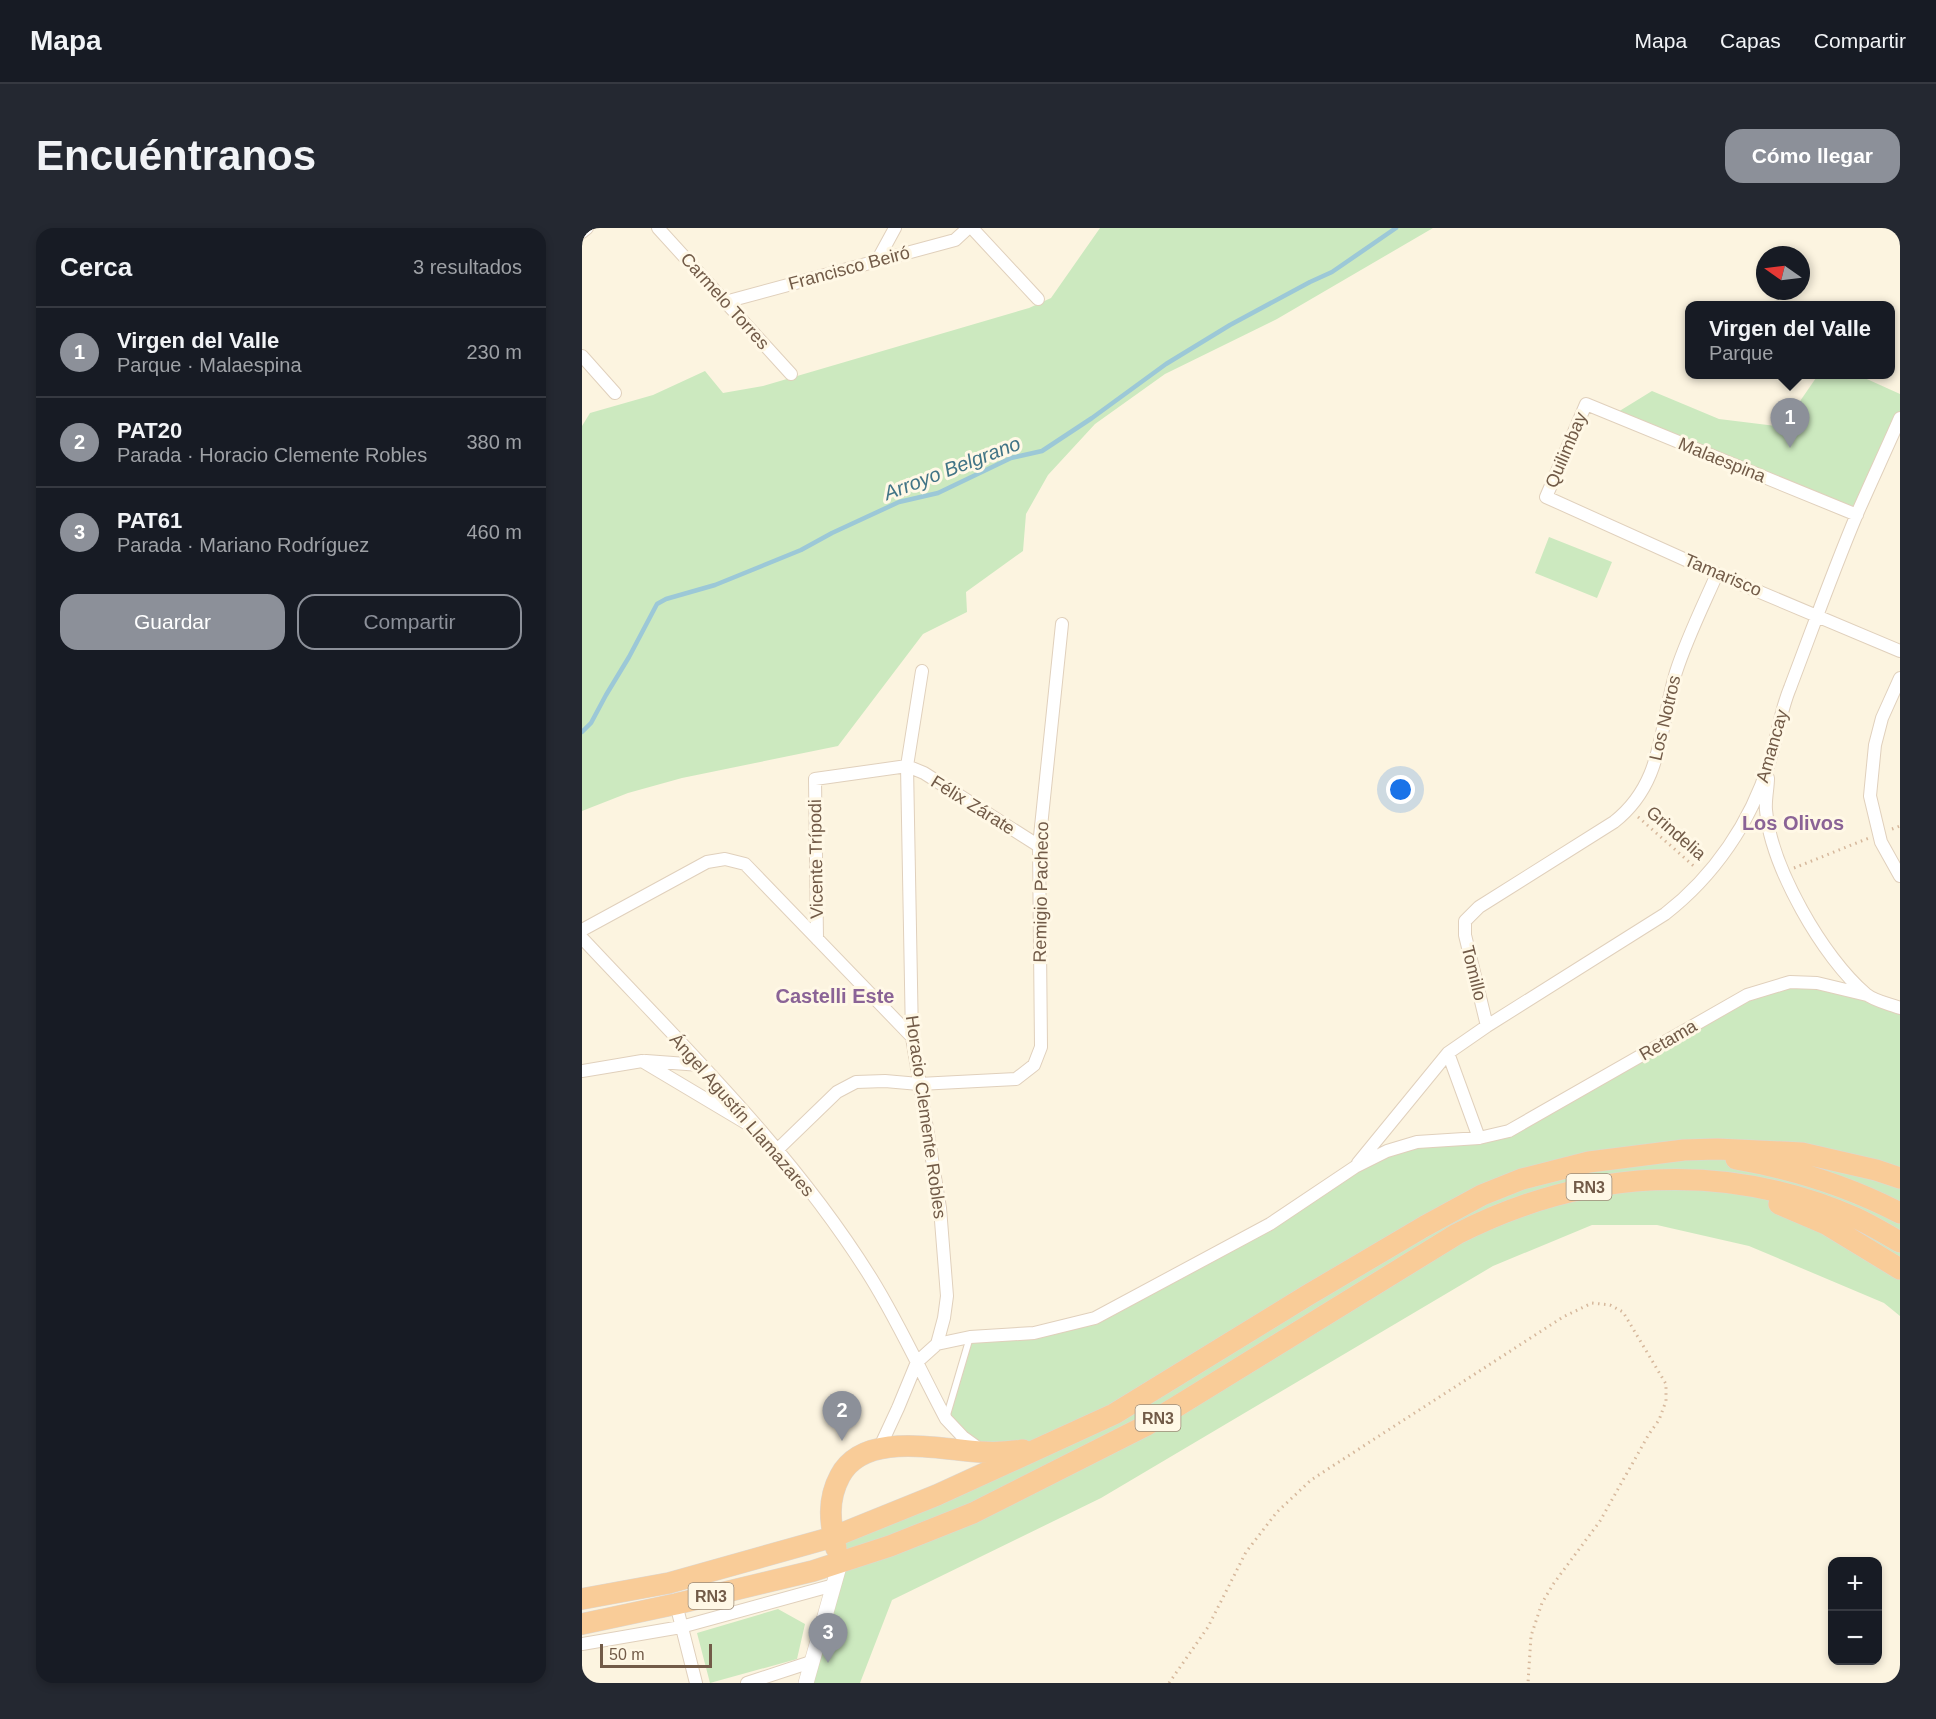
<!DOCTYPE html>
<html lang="es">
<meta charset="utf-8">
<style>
:root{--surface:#171b24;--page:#242831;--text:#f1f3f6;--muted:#9ea1a6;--line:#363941;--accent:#8c9099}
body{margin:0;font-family:Helvetica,sans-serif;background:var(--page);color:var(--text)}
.controls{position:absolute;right:18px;bottom:18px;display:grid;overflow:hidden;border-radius:12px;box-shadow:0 3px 9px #0003}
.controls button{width:54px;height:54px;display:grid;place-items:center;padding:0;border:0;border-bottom:2px solid var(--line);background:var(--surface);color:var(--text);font:30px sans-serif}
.compass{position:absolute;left:1174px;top:18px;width:54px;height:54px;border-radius:50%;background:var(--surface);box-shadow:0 3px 9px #0003;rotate:284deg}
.scale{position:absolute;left:18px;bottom:15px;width:112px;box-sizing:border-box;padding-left:6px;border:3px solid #725b48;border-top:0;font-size:16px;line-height:21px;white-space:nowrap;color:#725b48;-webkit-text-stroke:4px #fff8e6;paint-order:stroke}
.you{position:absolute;left:819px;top:562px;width:21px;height:21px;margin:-15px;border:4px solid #fff;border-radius:50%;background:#1a73e8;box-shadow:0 0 0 9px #1a73e833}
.badge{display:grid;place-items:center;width:39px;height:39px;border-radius:50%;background:var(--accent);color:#fff;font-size:20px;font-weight:700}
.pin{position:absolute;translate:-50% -50px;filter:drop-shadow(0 2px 3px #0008)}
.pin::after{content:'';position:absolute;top:32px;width:21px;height:18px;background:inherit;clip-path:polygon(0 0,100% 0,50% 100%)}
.popup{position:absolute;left:1103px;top:73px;width:210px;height:78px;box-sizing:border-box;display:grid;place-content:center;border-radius:12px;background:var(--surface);filter:drop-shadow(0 2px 4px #0005);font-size:20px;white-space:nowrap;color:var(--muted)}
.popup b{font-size:22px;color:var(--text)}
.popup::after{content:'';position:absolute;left:50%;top:100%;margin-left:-12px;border:12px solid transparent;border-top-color:var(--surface)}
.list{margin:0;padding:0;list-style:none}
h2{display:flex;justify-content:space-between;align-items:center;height:78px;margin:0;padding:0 24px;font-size:26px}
h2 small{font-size:20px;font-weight:400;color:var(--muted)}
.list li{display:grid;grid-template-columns:39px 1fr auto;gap:18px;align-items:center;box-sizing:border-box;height:90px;padding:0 24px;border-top:2px solid var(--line)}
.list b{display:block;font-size:22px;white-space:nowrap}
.list p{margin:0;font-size:20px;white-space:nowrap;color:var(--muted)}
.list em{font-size:20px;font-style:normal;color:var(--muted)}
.actions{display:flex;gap:12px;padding:18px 24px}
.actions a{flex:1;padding:14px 0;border:2px solid var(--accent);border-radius:18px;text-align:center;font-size:21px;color:var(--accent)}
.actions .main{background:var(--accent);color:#fff}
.map{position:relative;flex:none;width:1318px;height:1455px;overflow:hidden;border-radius:18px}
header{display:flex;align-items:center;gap:36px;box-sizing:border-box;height:84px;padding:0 30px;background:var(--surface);border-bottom:2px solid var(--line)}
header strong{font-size:28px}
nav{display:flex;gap:33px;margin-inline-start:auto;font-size:21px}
.intro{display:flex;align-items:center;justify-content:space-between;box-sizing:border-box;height:144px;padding:0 36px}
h1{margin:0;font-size:42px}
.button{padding:15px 27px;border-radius:18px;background:var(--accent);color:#fff;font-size:21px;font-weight:700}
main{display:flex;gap:36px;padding:0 36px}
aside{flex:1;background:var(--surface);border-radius:18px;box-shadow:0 3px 9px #0003}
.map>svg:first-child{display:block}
</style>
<header>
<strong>Mapa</strong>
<nav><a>Mapa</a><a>Capas</a><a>Compartir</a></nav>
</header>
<div class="intro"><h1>Encuéntranos</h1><a class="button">Cómo llegar</a></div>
<main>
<aside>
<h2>Cerca<small>3 resultados</small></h2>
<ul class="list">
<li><span class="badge">1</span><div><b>Virgen del Valle</b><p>Parque · Malaespina</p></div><em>230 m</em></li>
<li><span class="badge">2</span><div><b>PAT20</b><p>Parada · Horacio Clemente Robles</p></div><em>380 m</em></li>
<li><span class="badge">3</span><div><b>PAT61</b><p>Parada · Mariano Rodríguez</p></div><em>460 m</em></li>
</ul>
<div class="actions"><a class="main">Guardar</a><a>Compartir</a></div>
</aside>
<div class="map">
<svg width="1318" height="1455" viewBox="0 0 1318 1455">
<rect width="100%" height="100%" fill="#fcf4e0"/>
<!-- green -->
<path fill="#cce9bf" d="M 518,0 L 851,0 L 695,91 L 583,146 L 513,196 L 466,247 L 444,286 L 441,323 L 384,364 L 385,384 L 341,406 L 256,518 L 100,550 L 46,565 L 0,583 L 0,198 L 8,185 L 71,167 L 123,143 L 141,165 L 181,158 L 447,80 L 469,70 Z
M 1236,147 L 1276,147 L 1318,166 L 1318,190 L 1275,287 L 1031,187 L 1070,163 L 1137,191 L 1194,198 L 1214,179 Z
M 967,309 L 1030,334 L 1015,370 L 953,345 Z
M 1208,754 L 1318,780 L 1318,1088 L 1302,1075 L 1167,1018 L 1075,997 L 1010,997 L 911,1038 L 519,1270 L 310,1372 L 278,1455 L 224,1455 L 252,1357 L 251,1309 L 459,1220 L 402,1224 L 364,1191 L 388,1109 L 513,1090 L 805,923 L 914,907 L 1165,767 Z
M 196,1381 L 223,1396 L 215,1431 L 128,1455 L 115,1405 Z"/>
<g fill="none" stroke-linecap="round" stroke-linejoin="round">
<!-- stream -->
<path stroke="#9cc8d7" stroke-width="4.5" d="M 0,504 L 9,495 L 24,467 L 47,429 L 75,376 L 84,371 L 133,357 L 219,322 L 250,305 L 317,274 L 356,265 L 429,230 L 460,223 L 510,190 L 584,136 L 648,97 L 728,54 L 750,44 L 814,0"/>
<defs>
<path id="service" d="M 365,1187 L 388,1109"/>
<path id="minor" d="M 76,0 L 209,146
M 390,0 L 456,71
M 0,4 L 5,0
M 295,33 L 313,0
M 143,74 L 373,12 L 386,0
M 0,128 L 33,165
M 1275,287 L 1004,176 L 964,269 L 1135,346 L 1318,423
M 1318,450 L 1300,490 L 1293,517 L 1288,568 L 1299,614 L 1318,648
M 325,538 L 342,545 L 457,618
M 1186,550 C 1186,560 1183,572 1184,582 C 1189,639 1241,730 1284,766 C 1292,773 1308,776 1318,780
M 0,702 L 125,634 L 143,631 L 163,636 L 330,809
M 0,710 C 101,818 210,923 289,1050 C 317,1095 339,1144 364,1191 L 381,1209 L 399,1222
M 235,711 L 233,551 L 325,538
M 905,798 L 883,707 L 883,693 L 897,679 L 1032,594 C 1082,555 1077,499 1094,444 C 1105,410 1121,378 1135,346
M 866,825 L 897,910
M 64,833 L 118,837
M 0,843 L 60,833 L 169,898
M 195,922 L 255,864 L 274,854 L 303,853 L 337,856 L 434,851 L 452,837 L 459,819 L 457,618 L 480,396
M 776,935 L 866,825 L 905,798 L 1083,686 C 1132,648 1169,594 1187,535 C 1195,510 1198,484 1208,460 C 1230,402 1251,343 1275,286 C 1289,254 1304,222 1318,190
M 355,1116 L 388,1109 L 452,1105 L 513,1090 L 688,996 L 773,939 L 805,923 L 835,914 L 897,910 L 927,903 L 1165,767 L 1208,754 L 1235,755 L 1285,767
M 297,1221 L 316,1180 L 335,1134 L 355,1116 L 362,1090 L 365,1068 L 358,980 L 330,809 L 325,538 L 340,443
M 94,1376 L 114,1455
M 0,1416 L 99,1399 L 252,1357
M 165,1455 L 229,1434"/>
<path id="tertiary" d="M 224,1455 L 258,1335"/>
<path id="trunk" d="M 1154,931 C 1212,941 1266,958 1318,985
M 1197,976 L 1244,996 L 1318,1041
M 254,1320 C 248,1295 245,1272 258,1248 C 282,1202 359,1222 400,1224 C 413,1225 428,1224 441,1222
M 0,1371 L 87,1355 L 251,1309 L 355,1267 L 532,1186 L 726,1067 L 843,998 L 900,967 L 940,951 L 1007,934 L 1102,922 L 1135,921 L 1220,925 L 1294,942 L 1318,950
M 0,1396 L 94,1376 L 231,1343 L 308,1318 L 391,1285 L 563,1198 L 875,1006 C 1002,941 1143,932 1274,990 C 1289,997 1304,1006 1318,1014"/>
</defs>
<!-- service casing -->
<use href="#service" stroke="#e0d0bc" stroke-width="8"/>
<!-- minor casing -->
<use href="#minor" stroke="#e0d0bc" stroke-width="14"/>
<!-- tertiary casing -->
<use href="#tertiary" stroke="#e0d0bc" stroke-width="16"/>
<!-- trunk casing -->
<use href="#trunk" stroke="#ddd8d3" stroke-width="22"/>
<!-- path -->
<path stroke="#d6b89c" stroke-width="3" stroke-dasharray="1.5 4.5" stroke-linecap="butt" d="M 1056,589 L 1114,640
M 1310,601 L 1318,598
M 1212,640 L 1287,610
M 587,1455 L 626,1399 L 664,1324 L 695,1284 L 729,1252 L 981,1089 L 1010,1075 L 1028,1077 L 1041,1084 L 1084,1156 L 1084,1173 L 1077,1192 L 1067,1206 L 1018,1293 L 972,1355 L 960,1375 L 949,1408 L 946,1455"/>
<!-- service -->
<use href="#service" stroke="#fff" stroke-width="6"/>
<!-- minor -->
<use href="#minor" stroke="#fff" stroke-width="12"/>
<!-- tertiary -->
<use href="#tertiary" stroke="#fff" stroke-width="15"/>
<!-- trunk -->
<use href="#trunk" stroke="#f9cc98" stroke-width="21"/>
</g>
<g text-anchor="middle" stroke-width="6" stroke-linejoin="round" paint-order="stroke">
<!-- shield labels -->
<g fill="#fff8e6" stroke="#9c8a77" stroke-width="1.5">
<rect x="984.5" y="946" width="45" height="26" rx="4.5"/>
<rect x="553.5" y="1177" width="45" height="26" rx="4.5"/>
<rect x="106.5" y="1355" width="45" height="26" rx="4.5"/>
</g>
<g font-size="16" font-weight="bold" fill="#725b48">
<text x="1007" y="965">RN3</text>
<text x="576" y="1196">RN3</text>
<text x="129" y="1374">RN3</text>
</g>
<!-- street labels -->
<g font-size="18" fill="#725b48" stroke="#fff8e6">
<text transform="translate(267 40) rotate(-15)" y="6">Francisco Beiró</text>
<text transform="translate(143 73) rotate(48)" y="6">Carmelo Torres</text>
<text transform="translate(984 222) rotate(-67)" y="6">Quilimbay</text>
<text transform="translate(1140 232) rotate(22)" y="6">Malaespina</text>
<text transform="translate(1141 347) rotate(23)" y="6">Tamarisco</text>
<text transform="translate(1083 490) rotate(-77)" y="6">Los Notros</text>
<text transform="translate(1190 518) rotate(-74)" y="6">Amancay</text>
<text transform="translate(391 577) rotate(32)" y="6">Félix Zárate</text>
<text transform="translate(1094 605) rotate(41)" y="6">Grindelia</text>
<text transform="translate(234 631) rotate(-91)" y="6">Vicente Trípodi</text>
<text transform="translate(459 664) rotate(-89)" y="6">Remigio Pacheco</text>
<text transform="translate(892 745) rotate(76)" y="6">Tomillo</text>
<text transform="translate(1086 812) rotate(-30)" y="6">Retama</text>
<text transform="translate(160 887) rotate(49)" y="6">Ángel Agustín Llamazares</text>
<text transform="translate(344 889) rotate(82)" y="6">Horacio Clemente Robles</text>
</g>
<!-- water labels -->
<g font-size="20" font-style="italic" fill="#417486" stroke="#fff8e6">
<text transform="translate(370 240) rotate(-21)" y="7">Arroyo Belgrano</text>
</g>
<!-- neighbourhood labels -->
<g font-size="20" font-weight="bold" fill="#8a6396" stroke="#fff8e6">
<text x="1211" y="602">Los Olivos</text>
<text x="253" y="775">Castelli Este</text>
</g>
</g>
</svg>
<div class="controls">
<button>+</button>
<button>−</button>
</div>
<svg class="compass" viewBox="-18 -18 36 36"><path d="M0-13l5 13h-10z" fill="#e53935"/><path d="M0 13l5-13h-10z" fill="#9ea1a6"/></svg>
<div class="scale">50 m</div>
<div class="you"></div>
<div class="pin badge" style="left:1208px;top:220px">1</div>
<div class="popup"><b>Virgen del Valle</b>Parque</div>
<div class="pin badge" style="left:260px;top:1213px">2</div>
<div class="pin badge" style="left:246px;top:1435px">3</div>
</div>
</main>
